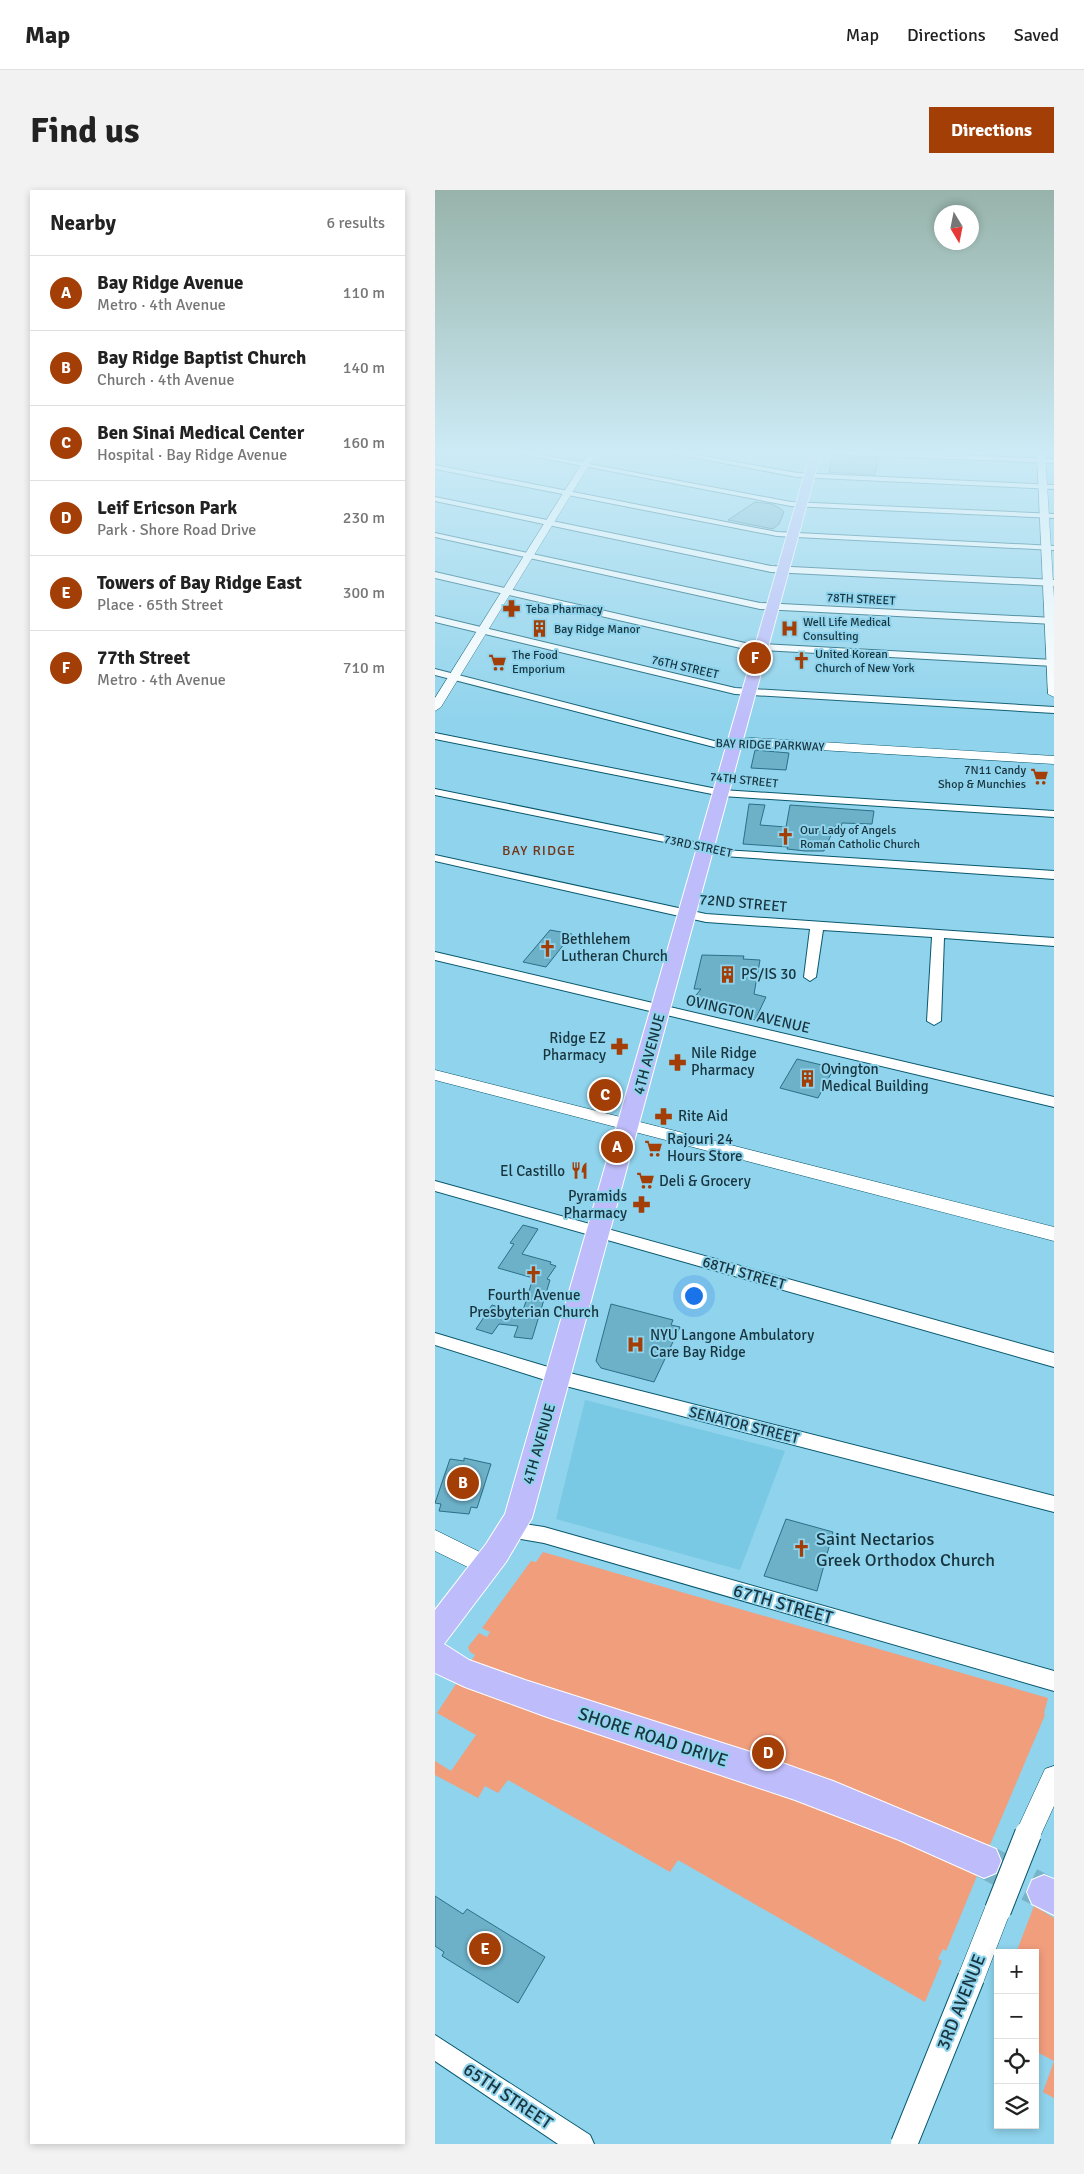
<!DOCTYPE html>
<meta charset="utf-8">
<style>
:root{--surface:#fff;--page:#f2f2f2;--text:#222;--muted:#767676;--line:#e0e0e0;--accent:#a23e06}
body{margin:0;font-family:Signika,sans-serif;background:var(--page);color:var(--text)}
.controls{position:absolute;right:15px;bottom:15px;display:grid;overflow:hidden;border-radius:0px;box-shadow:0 2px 8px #0003}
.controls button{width:45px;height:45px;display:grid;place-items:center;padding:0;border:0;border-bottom:1px solid var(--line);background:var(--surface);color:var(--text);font:25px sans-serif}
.compass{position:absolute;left:499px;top:15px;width:45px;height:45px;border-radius:50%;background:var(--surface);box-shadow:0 2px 8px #0003;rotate:170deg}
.you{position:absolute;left:258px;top:1105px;width:18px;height:18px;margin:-12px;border:4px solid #fff;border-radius:50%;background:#1a73e8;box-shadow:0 0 0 8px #1a73e833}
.badge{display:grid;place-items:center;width:32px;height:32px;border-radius:50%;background:var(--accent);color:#fff;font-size:16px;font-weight:700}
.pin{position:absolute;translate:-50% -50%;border:2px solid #fff;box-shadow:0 1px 5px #0006}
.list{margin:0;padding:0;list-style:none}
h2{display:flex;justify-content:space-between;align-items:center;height:65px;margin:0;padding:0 20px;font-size:21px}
h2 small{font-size:16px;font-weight:400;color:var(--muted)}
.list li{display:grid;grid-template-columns:32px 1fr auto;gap:15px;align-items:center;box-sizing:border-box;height:75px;padding:0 20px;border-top:1px solid var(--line)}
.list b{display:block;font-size:19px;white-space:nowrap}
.list p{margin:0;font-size:16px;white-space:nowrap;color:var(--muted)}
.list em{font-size:16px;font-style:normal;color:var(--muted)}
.icon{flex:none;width:28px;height:28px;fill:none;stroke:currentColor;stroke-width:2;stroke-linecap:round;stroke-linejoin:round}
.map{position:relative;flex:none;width:619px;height:1954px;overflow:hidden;border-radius:0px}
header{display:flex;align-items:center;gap:30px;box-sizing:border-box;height:70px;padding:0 25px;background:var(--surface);border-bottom:1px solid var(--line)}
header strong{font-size:24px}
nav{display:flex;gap:28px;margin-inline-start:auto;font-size:18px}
.intro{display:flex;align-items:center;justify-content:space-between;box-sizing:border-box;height:120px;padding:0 30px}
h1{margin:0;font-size:35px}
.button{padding:12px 22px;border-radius:0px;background:var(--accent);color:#fff;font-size:18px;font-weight:700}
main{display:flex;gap:30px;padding:0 30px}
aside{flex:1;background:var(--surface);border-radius:0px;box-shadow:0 2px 8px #0003}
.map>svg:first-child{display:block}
</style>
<header>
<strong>Map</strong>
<nav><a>Map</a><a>Directions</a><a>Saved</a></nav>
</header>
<div class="intro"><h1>Find us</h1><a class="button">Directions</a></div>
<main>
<aside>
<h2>Nearby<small>6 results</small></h2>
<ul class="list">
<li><span class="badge">A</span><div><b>Bay Ridge Avenue</b><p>Metro · 4th Avenue</p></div><em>110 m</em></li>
<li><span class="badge">B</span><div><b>Bay Ridge Baptist Church</b><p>Church · 4th Avenue</p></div><em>140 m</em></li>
<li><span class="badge">C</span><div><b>Ben Sinai Medical Center</b><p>Hospital · Bay Ridge Avenue</p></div><em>160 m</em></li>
<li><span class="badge">D</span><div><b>Leif Ericson Park</b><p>Park · Shore Road Drive</p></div><em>230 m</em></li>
<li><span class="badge">E</span><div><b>Towers of Bay Ridge East</b><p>Place · 65th Street</p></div><em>300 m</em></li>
<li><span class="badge">F</span><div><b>77th Street</b><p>Metro · 4th Avenue</p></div><em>710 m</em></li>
</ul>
</aside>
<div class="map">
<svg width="619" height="1954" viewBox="0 0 619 1954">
<rect width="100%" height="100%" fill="#8fd3ec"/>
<!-- built -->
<path fill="#79c8e4" d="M 150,1210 L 350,1261 L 305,1380 L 121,1329 Z"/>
<!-- green -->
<path fill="#f19e7d" d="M 108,1362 L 613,1508 L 609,1523 L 610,1525 L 555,1655 L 553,1654 L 540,1684 L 542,1686 L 511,1761 L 508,1759 L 503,1769 L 507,1771 L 490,1812 L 243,1670 L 235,1682 L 73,1590 L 63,1603 L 50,1596 L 43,1608 L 0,1585 L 0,1571 L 16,1581 L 41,1545 L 2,1523 L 40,1465 L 35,1462 L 33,1457 L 44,1443 L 52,1447 L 55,1442 L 47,1438 L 96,1371 L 101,1372 Z
M 599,1716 L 619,1728 L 619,1908 L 608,1902 L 619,1871 L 600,1861 L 600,1763 L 581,1763 Z"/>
<!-- building -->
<path fill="#6db1c9" stroke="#2a7086" d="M 398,266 L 443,268 L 440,285 L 394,282 Z
M 320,312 L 337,314 L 346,319 L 349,322 L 344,334 L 338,339 L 293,330 Z
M 320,560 L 354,563 L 351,580 L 316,578 Z
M 314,614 L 330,615 L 325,635 L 351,637 L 355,615 L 439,621 L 437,634 L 407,633 L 406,637 L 400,636 L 389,661 L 370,661 L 352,659 L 353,657 L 308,654 Z
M 115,740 L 137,744 L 111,777 L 88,772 Z
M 267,765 L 309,766 L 308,769 L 325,770 L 319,804 L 331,807 L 320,830 L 254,814 L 266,799 L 259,799 Z
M 362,869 L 399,878 L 383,908 L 345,898 Z
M 88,1035 L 103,1039 L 87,1064 L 116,1072 L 115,1074 L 121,1076 L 112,1089 L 115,1090 L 97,1149 L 79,1147 L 83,1136 L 64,1134 L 57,1144 L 41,1139 L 57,1115 L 87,1124 L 98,1088 L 63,1078 L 79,1054 L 75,1053 Z
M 176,1114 L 238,1130 L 236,1135 L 245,1137 L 219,1192 L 166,1178 L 161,1171 Z
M 29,1268 L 56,1274 L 42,1318 L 36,1317 L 34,1324 L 4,1321 L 6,1314 L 0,1313 L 15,1269 L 29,1271 Z
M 351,1329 L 398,1342 L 382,1401 L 329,1386 Z
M 0,1706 L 28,1724 L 32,1719 L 110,1767 L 83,1813 L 7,1766 L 9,1762 L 0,1756 Z"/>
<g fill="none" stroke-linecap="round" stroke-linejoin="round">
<!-- primary-tunnel -->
<path stroke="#77b3c9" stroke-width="34" stroke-dasharray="34 17" stroke-linecap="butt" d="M 549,1671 L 609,1702"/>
<defs>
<path id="minor" d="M 76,262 L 91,262 L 356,312 L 619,324 L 619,328 L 356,316 Z
M 230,262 L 245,262 L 362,283 L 619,295 L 619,299 L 362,287 Z
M 388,262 L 443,262 L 619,269 L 619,273 L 392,264 Z
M 0,275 L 342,342 L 619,356 L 619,360 L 342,346 L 0,279 Z
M 0,307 L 336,376 L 619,390 L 619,396 L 336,382 L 0,311 Z
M 0,343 L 325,413 L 619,428 L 619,434 L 325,419 L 0,347 Z
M 0,382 L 310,453 L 619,470 L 619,476 L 310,459 L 0,388 Z
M 0,426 L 300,498 L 619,517 L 619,523 L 300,504 L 0,432 Z
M 0,479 L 279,551 L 301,550 L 306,553 L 301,556 L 279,557 L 0,485 Z
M 0,543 L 287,600 L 619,621 L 619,627 L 287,606 L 0,549 Z
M 0,599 L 255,651 L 288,660 L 619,681 L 619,689 L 288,666 L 254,657 L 0,605 Z
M 0,665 L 271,724 L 619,748 L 619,756 L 509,748 L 506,831 L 499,835 L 492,831 L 497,747 L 388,740 L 381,787 L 375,791 L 369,787 L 375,739 L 271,732 L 0,671 Z
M 0,762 L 619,907 L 619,917 L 0,770 Z
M 0,991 L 619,1163 L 619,1177 L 0,1001 Z
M 0,1143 L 123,1180 L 619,1306 L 619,1322 L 123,1194 L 0,1155 Z
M 76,1332 L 109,1337 L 619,1481 L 619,1501 L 109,1353 L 69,1346 L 67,1340 L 69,1334 Z
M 0,1845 L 155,1945 L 159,1954 L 123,1954 L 0,1871 Z"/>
<path id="tertiary" d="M 154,262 L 162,262 L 6,517 L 0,521 L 0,508 Z
M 602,262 L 610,262 L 619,408 L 619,507 L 613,504 Z
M 318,548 L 619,566 L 619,574 L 318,556 L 301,557 L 295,553 L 301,549 Z
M 0,880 L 619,1037 L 619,1051 L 0,890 Z
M 0,1340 L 59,1369 L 62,1376 L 59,1383 L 51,1386 L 0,1361 Z
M 619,1576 L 619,1616 L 602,1653 L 593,1657 L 584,1653 L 580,1644 L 610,1579 Z
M 563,1707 L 573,1710 L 576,1720 L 546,1798 L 536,1802 L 526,1798 L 522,1788 L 553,1710 Z"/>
<path id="primary" d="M 376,262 L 386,262 L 97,1328 L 71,1372 L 9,1454 L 34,1470 L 90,1490 L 322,1564 L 398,1591 L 561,1659 L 566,1671 L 561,1683 L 549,1688 L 464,1650 L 360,1610 L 112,1527 L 30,1497 L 0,1483 L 0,1420 L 51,1354 L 70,1324 Z
M 609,1685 L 619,1689 L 619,1725 L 597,1714 L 592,1702 L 597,1690 Z"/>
</defs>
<!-- minor casing -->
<use href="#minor" stroke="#08586e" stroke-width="2"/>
<!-- tertiary casing -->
<use href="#tertiary" stroke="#08586e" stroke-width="1"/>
<!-- primary casing -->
<use href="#primary" stroke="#fff" stroke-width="2"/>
<!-- minor -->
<use href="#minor" fill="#fff" fill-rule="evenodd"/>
<!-- tertiary -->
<use href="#tertiary" fill="#fff" fill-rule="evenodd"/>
<!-- primary -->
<use href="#primary" fill="#bebcfa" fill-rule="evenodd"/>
<defs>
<path id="tertiary-bridge" d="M 563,1720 L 593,1644
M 469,1954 L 536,1788"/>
</defs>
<!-- tertiary-bridge casing -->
<use href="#tertiary-bridge" stroke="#08586e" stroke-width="28" stroke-linecap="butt"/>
<!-- tertiary-bridge -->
<use href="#tertiary-bridge" stroke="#fff" stroke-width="26"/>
</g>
<!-- sky -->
<linearGradient id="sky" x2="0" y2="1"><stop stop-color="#97b3aa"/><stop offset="0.49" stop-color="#cdebf6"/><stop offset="1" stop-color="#cdebf6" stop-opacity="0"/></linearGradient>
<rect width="619" height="535" fill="url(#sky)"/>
<!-- icons -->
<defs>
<symbol id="pharmacy-bare" viewBox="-9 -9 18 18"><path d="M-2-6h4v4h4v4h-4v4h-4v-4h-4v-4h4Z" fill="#a23e06" stroke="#8fd3ec" stroke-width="2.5" paint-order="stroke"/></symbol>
<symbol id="building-bare" viewBox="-9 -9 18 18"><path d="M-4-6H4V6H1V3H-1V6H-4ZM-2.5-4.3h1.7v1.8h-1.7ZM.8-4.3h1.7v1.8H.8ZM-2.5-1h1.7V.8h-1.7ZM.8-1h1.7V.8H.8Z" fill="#a23e06" stroke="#8fd3ec" stroke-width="2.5" paint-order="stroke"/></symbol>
<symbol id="hospital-bare" viewBox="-9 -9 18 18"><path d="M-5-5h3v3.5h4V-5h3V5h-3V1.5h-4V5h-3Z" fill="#a23e06" stroke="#8fd3ec" stroke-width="2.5" paint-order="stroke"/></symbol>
<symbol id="church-bare" viewBox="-9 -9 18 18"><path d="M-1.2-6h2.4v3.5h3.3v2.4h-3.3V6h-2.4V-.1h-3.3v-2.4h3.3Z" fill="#a23e06" stroke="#8fd3ec" stroke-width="2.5" paint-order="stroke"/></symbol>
<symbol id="supermarket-bare" viewBox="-9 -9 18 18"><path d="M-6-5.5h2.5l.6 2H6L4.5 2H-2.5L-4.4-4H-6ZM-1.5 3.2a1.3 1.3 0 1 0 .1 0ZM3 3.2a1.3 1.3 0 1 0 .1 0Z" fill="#a23e06" stroke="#8fd3ec" stroke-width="2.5" paint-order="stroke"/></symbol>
<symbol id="restaurant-bare" viewBox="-9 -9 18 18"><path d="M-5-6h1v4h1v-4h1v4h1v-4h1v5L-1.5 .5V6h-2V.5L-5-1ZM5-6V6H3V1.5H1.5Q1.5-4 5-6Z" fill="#a23e06" stroke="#8fd3ec" stroke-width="2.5" paint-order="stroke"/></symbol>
</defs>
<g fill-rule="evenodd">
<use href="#pharmacy-bare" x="64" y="406" width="25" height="25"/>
<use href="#building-bare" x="92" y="426" width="25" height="25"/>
<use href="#hospital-bare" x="342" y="426" width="25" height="25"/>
<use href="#church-bare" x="354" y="458" width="25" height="25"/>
<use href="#supermarket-bare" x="50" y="460" width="25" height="25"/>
<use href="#supermarket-bare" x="592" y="574" width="25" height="25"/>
<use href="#church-bare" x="338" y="634" width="25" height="25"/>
<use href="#church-bare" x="100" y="746" width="25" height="25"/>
<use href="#building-bare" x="280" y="772" width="25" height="25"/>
<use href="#pharmacy-bare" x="172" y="844" width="25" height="25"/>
<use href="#pharmacy-bare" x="230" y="860" width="25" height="25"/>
<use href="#building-bare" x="360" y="876" width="25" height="25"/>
<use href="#pharmacy-bare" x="216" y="914" width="25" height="25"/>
<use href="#supermarket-bare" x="206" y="946" width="25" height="25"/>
<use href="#restaurant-bare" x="132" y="968" width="25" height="25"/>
<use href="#supermarket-bare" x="198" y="978" width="25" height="25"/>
<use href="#pharmacy-bare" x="194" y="1002" width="25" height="25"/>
<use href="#church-bare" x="86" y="1072" width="25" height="25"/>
<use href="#hospital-bare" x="188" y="1142" width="25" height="25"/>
<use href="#church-bare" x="354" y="1346" width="25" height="25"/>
</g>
<g text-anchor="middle" stroke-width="4" stroke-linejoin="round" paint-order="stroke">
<!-- far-street labels -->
<g font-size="12" fill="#18343e" stroke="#8fd3ec">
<text transform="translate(426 409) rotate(3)" y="4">78TH STREET</text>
<text transform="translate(250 477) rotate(13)" y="4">76TH STREET</text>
<text transform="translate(335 555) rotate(2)" y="4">BAY RIDGE PARKWAY</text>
<text transform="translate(309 590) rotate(6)" y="4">74TH STREET</text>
<text transform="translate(263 656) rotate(12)" y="4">73RD STREET</text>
</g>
<!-- far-poi labels -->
<g font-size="12" fill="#18343e" stroke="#8fd3ec" text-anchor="start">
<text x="91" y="423">Teba Pharmacy</text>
<text x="368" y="436">Well Life Medical<tspan x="368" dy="14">Consulting</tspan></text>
<text x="119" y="443">Bay Ridge Manor</text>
<text x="380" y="468">United Korean<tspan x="380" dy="14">Church of New York</tspan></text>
<text x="77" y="469">The Food<tspan x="77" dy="14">Emporium</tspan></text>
<text x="591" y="584" text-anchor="end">7N11 Candy<tspan x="591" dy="14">Shop &amp; Munchies</tspan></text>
<text x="365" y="644">Our Lady of Angels<tspan x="365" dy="14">Roman Catholic Church</tspan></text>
</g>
<!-- far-neighbourhood labels -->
<g font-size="14" letter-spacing="1" fill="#753418" stroke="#8fd3ec">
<text x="104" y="665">BAY RIDGE</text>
</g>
<!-- street labels -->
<g font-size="15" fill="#18343e" stroke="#8fd3ec">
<text transform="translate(308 713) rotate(5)" y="5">72ND STREET</text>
<text transform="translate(313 824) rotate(13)" y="5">OVINGTON AVENUE</text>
<text transform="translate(214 864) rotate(-75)" y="5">4TH AVENUE</text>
<text transform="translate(309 1083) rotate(16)" y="5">68TH STREET</text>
<text transform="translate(309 1235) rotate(14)" y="5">SENATOR STREET</text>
<text transform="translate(104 1254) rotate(-74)" y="5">4TH AVENUE</text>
</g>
<!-- poi labels -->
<g font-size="15" fill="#18343e" stroke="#8fd3ec" text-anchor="start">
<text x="126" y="754">Bethlehem<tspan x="126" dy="17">Lutheran Church</tspan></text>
<text x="306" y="789">PS/IS 30</text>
<text x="171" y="853" text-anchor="end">Ridge EZ<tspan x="171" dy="17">Pharmacy</tspan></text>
<text x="256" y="868">Nile Ridge<tspan x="256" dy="17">Pharmacy</tspan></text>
<text x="386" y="884">Ovington<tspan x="386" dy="17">Medical Building</tspan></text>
<text x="243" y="931">Rite Aid</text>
<text x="232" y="954">Rajouri 24<tspan x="232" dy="17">Hours Store</tspan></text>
<text x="130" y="986" text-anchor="end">El Castillo</text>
<text x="224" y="996">Deli &amp; Grocery</text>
<text x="192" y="1011" text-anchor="end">Pyramids<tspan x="192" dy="17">Pharmacy</tspan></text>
<text x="99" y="1110" text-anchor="middle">Fourth Avenue<tspan x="99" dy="17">Presbyterian Church</tspan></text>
<text x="215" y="1150">NYU Langone Ambulatory<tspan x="215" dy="17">Care Bay Ridge</tspan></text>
</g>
<!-- near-poi labels -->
<g font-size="18" fill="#18343e" stroke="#8fd3ec" text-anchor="start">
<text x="381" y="1355">Saint Nectarios<tspan x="381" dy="21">Greek Orthodox Church</tspan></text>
</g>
<!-- near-street labels -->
<g font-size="18" fill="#18343e" stroke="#8fd3ec">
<text transform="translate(348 1414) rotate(16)" y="6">67TH STREET</text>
<text transform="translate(218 1547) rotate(18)" y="6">SHORE ROAD DRIVE</text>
<text transform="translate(526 1812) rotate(-68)" y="6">3RD AVENUE</text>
<text transform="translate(73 1906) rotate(34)" y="6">65TH STREET</text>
</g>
</g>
</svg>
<div class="controls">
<button>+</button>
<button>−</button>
<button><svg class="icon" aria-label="locate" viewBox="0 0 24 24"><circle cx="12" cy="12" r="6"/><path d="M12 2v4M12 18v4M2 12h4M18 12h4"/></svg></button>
<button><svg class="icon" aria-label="layers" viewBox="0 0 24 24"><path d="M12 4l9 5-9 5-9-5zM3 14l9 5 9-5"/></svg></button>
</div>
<svg class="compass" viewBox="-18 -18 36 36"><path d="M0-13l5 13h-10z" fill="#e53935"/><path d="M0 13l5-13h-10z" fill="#767676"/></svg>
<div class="you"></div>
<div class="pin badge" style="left:182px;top:957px">A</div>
<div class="pin badge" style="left:28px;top:1293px">B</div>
<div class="pin badge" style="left:170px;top:905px">C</div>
<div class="pin badge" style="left:333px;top:1563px">D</div>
<div class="pin badge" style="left:50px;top:1759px">E</div>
<div class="pin badge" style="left:320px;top:468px">F</div>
</div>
</main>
